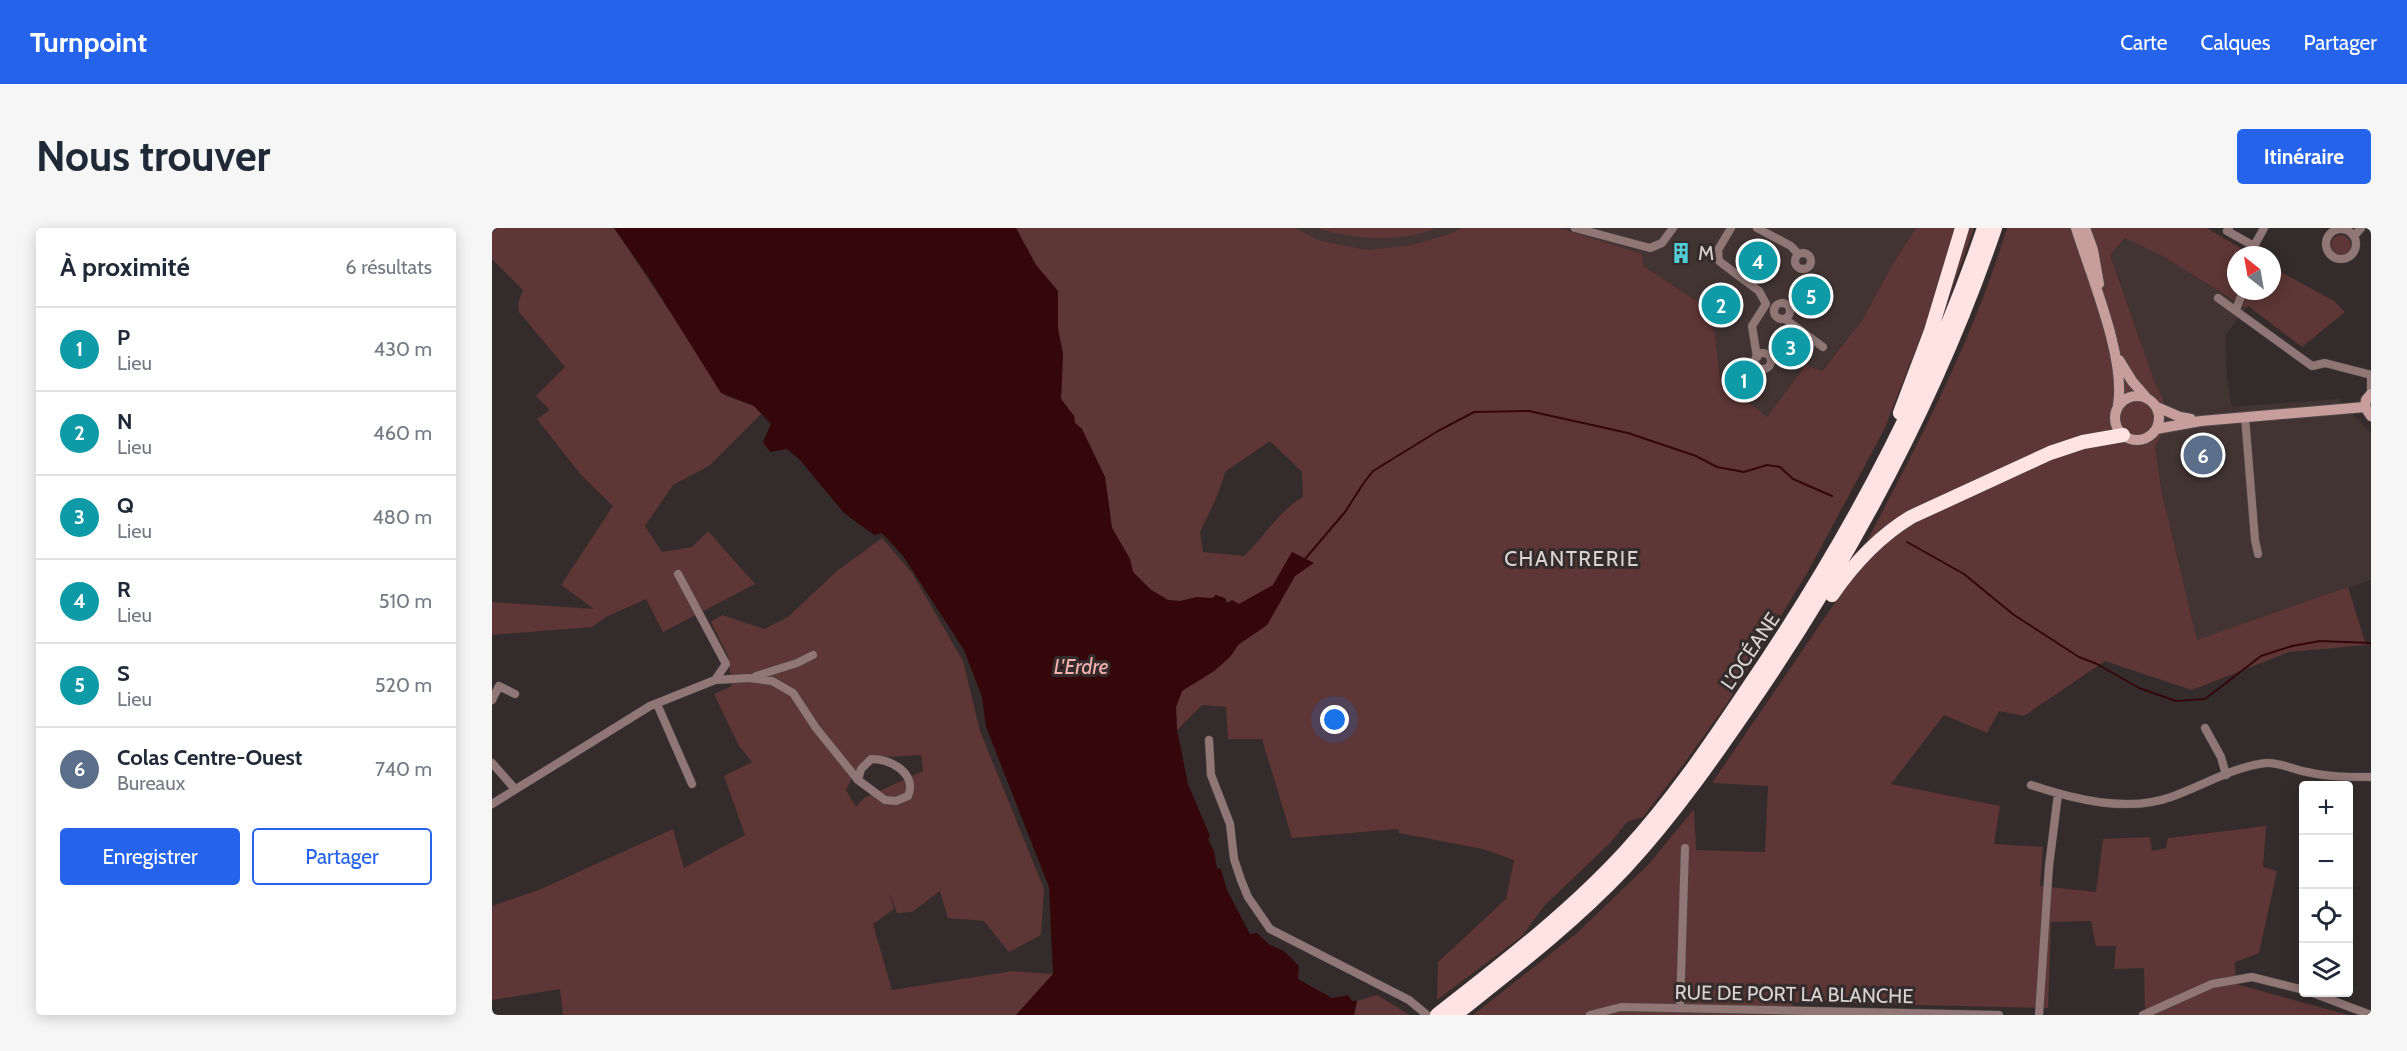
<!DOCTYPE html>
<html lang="fr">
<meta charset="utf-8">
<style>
:root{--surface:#fff;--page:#f6f6f7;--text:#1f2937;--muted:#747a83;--line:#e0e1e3;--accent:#2563eb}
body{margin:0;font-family:Cabin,sans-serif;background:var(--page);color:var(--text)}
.controls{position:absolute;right:18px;bottom:18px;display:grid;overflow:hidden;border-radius:6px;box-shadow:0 3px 15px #0003}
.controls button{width:54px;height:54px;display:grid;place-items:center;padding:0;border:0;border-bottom:2px solid var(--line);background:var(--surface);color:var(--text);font:30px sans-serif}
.compass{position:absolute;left:1735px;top:18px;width:54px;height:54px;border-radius:50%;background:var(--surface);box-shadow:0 3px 15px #0003;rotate:329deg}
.you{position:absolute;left:843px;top:492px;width:21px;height:21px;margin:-15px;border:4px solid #fff;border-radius:50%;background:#1a73e8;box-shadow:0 0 0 9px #1a73e833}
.badge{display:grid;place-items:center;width:39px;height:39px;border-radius:50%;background:var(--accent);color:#fff;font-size:20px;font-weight:700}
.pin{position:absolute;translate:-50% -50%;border:3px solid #fff;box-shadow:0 2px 6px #0006}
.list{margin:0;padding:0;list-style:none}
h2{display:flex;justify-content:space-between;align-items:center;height:78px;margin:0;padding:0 24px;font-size:26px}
h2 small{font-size:20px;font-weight:400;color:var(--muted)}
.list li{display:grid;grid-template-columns:39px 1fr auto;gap:18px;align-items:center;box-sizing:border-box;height:84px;padding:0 24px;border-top:2px solid var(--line)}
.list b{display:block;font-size:22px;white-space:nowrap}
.list p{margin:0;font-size:20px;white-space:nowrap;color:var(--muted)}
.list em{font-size:20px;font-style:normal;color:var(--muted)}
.actions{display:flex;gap:12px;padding:18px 24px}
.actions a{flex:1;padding:14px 0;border:2px solid var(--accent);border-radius:6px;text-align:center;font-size:21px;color:var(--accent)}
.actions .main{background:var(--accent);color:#fff}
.icon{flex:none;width:33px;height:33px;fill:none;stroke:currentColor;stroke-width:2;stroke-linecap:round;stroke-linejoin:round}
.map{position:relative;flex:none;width:1879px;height:787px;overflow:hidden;border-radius:6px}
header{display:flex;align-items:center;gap:36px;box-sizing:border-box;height:84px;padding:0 30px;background:var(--accent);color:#fff}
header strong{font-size:28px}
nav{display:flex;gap:33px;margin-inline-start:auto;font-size:21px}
.intro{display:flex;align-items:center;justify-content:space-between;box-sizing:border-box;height:144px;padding:0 36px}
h1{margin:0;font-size:42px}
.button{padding:15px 27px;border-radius:6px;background:var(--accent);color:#fff;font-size:21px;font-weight:700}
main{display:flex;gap:36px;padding:0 36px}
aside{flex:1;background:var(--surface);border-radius:6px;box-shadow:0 3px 15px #0003}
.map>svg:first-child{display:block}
</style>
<header>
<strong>Turnpoint</strong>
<nav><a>Carte</a><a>Calques</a><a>Partager</a></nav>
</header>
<div class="intro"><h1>Nous trouver</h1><a class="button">Itinéraire</a></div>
<main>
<aside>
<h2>À proximité<small>6 résultats</small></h2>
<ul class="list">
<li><span class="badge" style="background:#0f9aa8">1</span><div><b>P</b><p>Lieu</p></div><em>430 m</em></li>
<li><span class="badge" style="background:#0f9aa8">2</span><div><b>N</b><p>Lieu</p></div><em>460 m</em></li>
<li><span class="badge" style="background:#0f9aa8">3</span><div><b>Q</b><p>Lieu</p></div><em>480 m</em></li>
<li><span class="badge" style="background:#0f9aa8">4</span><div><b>R</b><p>Lieu</p></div><em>510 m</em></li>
<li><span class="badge" style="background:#0f9aa8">5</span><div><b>S</b><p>Lieu</p></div><em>520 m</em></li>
<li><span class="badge" style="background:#5c6f8a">6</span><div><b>Colas Centre-Ouest</b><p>Bureaux</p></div><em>740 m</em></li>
</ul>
<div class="actions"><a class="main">Enregistrer</a><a>Partager</a></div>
</aside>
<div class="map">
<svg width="1879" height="787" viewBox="0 0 1879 787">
<rect width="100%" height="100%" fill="#342c2c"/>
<!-- built -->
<path fill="#423433" d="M 804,0 L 968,0 L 957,6 L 920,17 L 875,22 L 826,12 Z
M 1068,0 L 1424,0 L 1400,37 L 1371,91 L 1329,143 L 1314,137 L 1275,189 L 1228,151 L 1223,106 L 1211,77 L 1151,38 L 1088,5 Z
M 1633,10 L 1674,30 L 1754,80 L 1733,108 L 1735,149 L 1740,179 L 1846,171 L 1879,205 L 1879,352 L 1705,413 L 1670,265 L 1663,219 L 1668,209 L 1671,170 L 1663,155 L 1618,27 Z"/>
<!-- green -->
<path fill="#5d3635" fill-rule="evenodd" d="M 0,0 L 122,0 L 234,168 L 262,178 L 269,186 L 217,238 L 181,257 L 153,298 L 170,324 L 200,319 L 216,303 L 263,356 L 171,404 L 154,371 L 114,389 L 100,399 L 0,407 L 0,374 L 102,381 L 69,357 L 121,278 L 89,247 L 45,191 L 58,182 L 44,168 L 73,139 L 27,84 L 26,76 L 31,62 L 0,31 Z
M 524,0 L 804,0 L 826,12 L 875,22 L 920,17 L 957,6 L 969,0 L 1068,0 L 1150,26 L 1151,38 L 1211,77 L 1223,106 L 1228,151 L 1275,189 L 1314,137 L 1330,143 L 1371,91 L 1400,37 L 1424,0 L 1482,0 L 1447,98 L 1430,105 L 1392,202 L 1314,347 L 1236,474 L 1191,537 L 1151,589 L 1135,594 L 1118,615 L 1053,677 L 1030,708 L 945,772 L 946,734 L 1014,671 L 1022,632 L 991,621 L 907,605 L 906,601 L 800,610 L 770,511 L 736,511 L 734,479 L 710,477 L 685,502 L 684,479 L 690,463 L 722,443 L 738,429 L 746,417 L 775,397 L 803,348 L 821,335 L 800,324 L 781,357 L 754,374 L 747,376 L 705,369 L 688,373 L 676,372 L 659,362 L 641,344 L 638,331 L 620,300 L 613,249 L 590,201 L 583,195 L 582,188 L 569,171 L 571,126 L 566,101 L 566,63 L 544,37 ZM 778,213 L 810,244 L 811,269 C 789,281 771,310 752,328 L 711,324 L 708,304 L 723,273 L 734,243 Z
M 825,0 L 945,0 C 908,15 862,12 825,0 Z
M 1515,0 L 1715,0 L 1760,27 L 1744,27 L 1744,63 L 1780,63 L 1780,39 L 1842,73 L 1853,84 L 1810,119 L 1756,78 L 1754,80 L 1674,30 L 1633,10 L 1618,27 L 1663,155 L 1671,170 L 1673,191 L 1668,210 L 1663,219 L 1670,265 L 1705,412 L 1856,359 L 1874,417 L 1797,424 L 1700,462 L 1613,433 L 1532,488 L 1507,483 L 1495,505 L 1452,487 L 1399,556 L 1508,578 L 1502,616 L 1551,619 L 1548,658 L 1604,664 L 1611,611 L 1658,609 L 1660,623 L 1674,620 L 1676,610 L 1774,598 L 1771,639 L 1785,643 L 1767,725 L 1743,734 L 1744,756 L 1856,787 L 1653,787 L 1652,740 L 1622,741 L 1624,718 L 1604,718 L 1599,693 L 1559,694 L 1556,780 L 1301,774 L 1300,787 L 981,787 L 1085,705 L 1157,636 L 1202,581 L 1204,622 L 1273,624 L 1276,558 L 1220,555 L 1357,354 L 1381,327 L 1375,313 C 1428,212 1482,109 1515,0 Z
M1839 17a10 10 0 1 1 20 0a10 10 0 1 1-20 0Z
M 390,310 L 420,345 L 471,433 L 488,503 L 552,661 L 549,707 L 517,724 L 492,693 L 456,690 L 448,663 L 420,684 L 405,685 L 397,663 L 402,681 L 381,696 L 400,762 L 521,743 L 561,746 L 524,787 L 71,787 L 68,761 L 0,772 L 0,678 L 49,661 L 181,601 L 192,640 L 253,607 L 232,548 L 260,534 L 247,518 L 222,466 L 240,458 L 236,428 L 219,394 L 230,387 L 272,401 L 296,389 L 346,342 ZM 429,527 L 431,543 L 372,570 L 364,579 L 354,562 L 360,550 L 393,529 Z
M 885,767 L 918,787 L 862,787 L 865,773 Z"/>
<!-- water -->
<path fill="#35070a" d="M 122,0 L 524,0 L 544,37 L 566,63 L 566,101 L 571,126 L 569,171 L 582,188 L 583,195 L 590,201 L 613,249 L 620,300 L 638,331 L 641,344 L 659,362 L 676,372 L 688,373 L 705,369 L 720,370 L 724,367 L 733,370 L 735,375 L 740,372 L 747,376 L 781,357 L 800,324 L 822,335 L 803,348 L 775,397 L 746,417 L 738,429 L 722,443 L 690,463 L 684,479 L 685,502 L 696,556 L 718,608 L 716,611 L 722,623 L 725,640 L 729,641 L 735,662 L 758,706 L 765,705 L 778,717 L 792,723 L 807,738 L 806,751 L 840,770 L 856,767 L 860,773 L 865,773 L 862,787 L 524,787 L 561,746 L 557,659 L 494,499 L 490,469 L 472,422 L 411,328 L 390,305 L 382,307 L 352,285 L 308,232 L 295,221 L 278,224 L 271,214 L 279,196 L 262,178 L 229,165 L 157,50 Z"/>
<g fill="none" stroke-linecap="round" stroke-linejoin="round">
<!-- stream -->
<path stroke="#35070a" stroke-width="2" d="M 1415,314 L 1472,346 L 1522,387 L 1587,429 L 1605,436 L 1647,460 L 1684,473 L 1713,471 L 1769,428 L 1800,418 L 1828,413 L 1879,415
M 813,331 L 853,284 L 871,256 L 881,243 L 946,203 L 982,184 L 1037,183 L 1136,205 L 1204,228 L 1225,239 L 1252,244 L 1275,237 L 1288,239 L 1301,251 L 1340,268"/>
<defs>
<path id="street" d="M 1083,0 L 1158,20 L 1170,15 L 1181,0
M 1239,0 L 1226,22 L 1227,33 L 1267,63 L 1274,76 L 1260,98 L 1265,129
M 1265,0 L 1299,18 L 1306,26
M 1737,0 L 1735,3 L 1762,18 L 1772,0
M1834 16a15 15 0 1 1 30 0a15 15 0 1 1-30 0Z
M 1862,8 L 1869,0
M1303 33a8 8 0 1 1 16 0a8 8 0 1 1-16 0Z
M 1726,70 L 1820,138 L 1833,135 L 1879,147
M1282 83a8 8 0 1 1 16 0a8 8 0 1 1-16 0Z
M 1744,82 L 1751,63
M 1293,91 L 1331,119
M1263 133a8 8 0 1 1 16 0a8 8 0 1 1-16 0Z
M 1879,150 L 1879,166
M 1753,189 L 1763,312 L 1766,326
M 264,448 L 305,435 L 321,427
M 223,452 L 257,450 L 280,453 L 301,465 L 324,500 L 366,552 L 393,572 L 404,573 L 416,568 C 426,546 398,530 379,531 L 369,541 L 366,552
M 0,472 L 7,458 L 23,466
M 165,476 L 200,556
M 1713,500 L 1729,529 L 1734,547
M 717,512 L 719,547 L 738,596 L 742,631 L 749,652 L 756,669 L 778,701 L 917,772 L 935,787
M 0,535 L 23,561
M 1539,557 C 1581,571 1635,585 1679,569 C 1708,559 1743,538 1774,535 C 1788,534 1802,542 1815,544 C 1836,549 1857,549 1879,549
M 0,576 L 158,478 L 223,452 L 234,436 L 186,346
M 1818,764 L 1879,787
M 1188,779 L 1193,620
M 1098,787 L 1129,779 L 1507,787
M 1547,787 L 1557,638 L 1566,566
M 1651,787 L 1720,756 L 1760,749 L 1812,762"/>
<path id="secondary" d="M 1584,0 C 1599,48 1634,130 1626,177
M 1593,0 L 1601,22 L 1607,56
M 1627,132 L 1640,153 L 1653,168
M 1879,166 L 1874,172 L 1873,179 L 1879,188
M1623 190a22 22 0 1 1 44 0a22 22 0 1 1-44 0Z
M 1665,179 L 1688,189 L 1699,191
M 1664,201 L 1709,193 L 1873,179"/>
<path id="highway" d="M 1408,185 L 1439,103 L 1470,0
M 1340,367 C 1362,335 1386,309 1419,289 L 1558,225 L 1591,214 L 1631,207
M 945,787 C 1010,736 1077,685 1133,624 C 1180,573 1218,517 1256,460 C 1354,316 1436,165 1492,0
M 963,787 C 1021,741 1081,695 1132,641 C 1184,585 1227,522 1270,459 C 1367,315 1447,164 1503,0"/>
</defs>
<!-- street casing -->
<use href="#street" stroke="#4e4747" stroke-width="9"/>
<!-- secondary casing -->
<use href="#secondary" stroke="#4e4747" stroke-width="12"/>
<!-- highway casing -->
<use href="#highway" stroke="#4e4747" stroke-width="15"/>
<!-- street -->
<use href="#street" stroke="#907674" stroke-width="8"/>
<!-- secondary -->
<use href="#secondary" stroke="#c79e9b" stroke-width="10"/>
<!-- highway -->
<use href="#highway" stroke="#fee3e2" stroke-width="14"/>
</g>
<!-- icons -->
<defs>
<symbol id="building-bare" viewBox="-9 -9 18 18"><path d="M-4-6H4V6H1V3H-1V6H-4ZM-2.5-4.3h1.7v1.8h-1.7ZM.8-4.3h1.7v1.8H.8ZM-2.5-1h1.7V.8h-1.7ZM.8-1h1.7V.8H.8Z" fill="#52ccd5" stroke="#342c2c" stroke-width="2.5" paint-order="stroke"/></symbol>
</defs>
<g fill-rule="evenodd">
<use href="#building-bare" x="1174" y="10" width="30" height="30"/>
</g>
<g text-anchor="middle" stroke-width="6" stroke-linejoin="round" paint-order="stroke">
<!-- poi labels -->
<g font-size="20" fill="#d9d4d3" stroke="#342c2c" text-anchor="start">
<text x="1206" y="32">M</text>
</g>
<!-- street labels -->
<g font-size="20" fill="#d9d4d3" stroke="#342c2c">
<text transform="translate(1258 423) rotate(-56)" y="7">L’OCÉANE</text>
<text transform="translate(1302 766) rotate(1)" y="7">RUE DE PORT LA BLANCHE</text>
</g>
<!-- neighbourhood labels -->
<g font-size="21" letter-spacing="1.5" fill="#d9d4d3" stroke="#342c2c">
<text x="1080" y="338">CHANTRERIE</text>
</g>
<!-- water labels -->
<g font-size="21" font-style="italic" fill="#f6b1ad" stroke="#342c2c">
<text x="589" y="446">L'Erdre</text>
</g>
</g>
</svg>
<div class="controls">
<button>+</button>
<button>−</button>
<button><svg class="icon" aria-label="locate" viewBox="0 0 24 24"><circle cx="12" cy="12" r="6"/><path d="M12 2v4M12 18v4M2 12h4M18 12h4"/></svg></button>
<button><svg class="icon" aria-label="layers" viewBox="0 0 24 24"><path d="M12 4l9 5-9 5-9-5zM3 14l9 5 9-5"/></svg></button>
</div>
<svg class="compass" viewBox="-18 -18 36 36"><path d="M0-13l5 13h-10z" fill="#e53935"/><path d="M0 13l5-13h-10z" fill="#747a83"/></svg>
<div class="you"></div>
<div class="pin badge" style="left:1252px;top:152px;background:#0f9aa8">1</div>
<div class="pin badge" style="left:1229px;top:77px;background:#0f9aa8">2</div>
<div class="pin badge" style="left:1299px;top:119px;background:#0f9aa8">3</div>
<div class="pin badge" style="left:1266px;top:33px;background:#0f9aa8">4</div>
<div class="pin badge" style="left:1319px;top:68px;background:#0f9aa8">5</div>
<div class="pin badge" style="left:1711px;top:227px;background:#5c6f8a">6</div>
</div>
</main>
